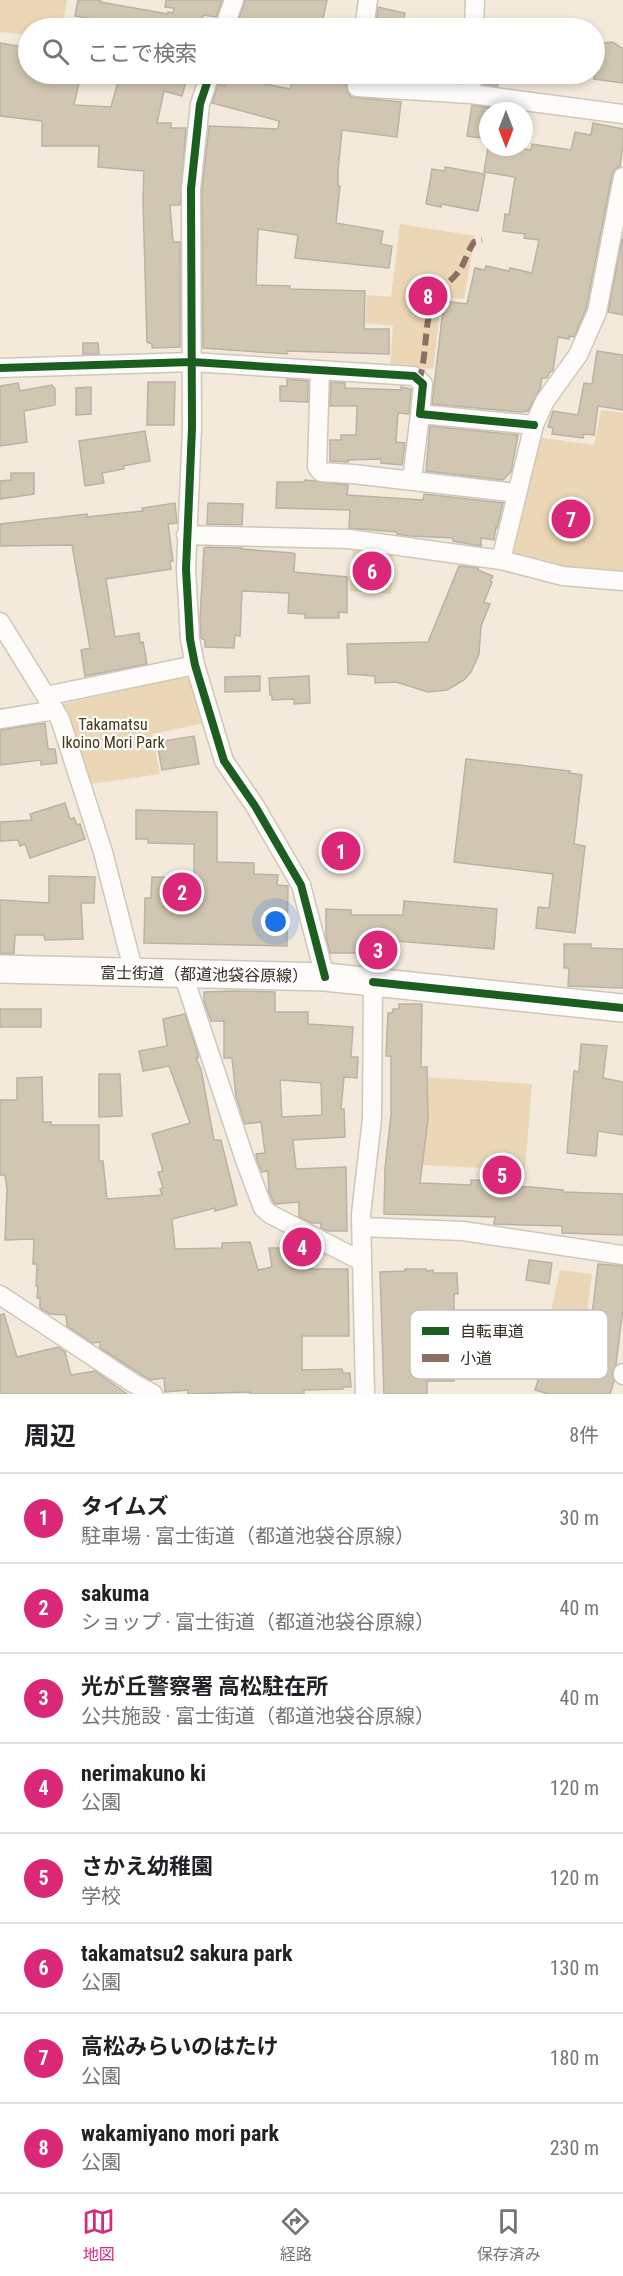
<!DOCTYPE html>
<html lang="ja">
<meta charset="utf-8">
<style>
:root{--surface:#fff;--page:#f6f6f6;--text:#202124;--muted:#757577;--line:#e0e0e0;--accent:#db2777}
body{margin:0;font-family:"Roboto Condensed","Noto Sans JP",sans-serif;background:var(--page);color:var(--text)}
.compass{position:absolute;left:479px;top:102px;width:54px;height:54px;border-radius:50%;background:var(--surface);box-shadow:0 3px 9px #0003;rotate:180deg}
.you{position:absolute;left:276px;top:922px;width:21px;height:21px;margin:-15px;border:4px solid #fff;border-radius:50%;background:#1a73e8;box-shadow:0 0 0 9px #1a73e833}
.badge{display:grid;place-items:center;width:39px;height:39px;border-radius:50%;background:var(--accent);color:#fff;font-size:20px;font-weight:700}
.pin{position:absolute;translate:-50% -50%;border:3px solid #fff;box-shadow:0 2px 6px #0006}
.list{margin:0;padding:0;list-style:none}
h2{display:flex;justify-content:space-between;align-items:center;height:78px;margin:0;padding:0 24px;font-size:26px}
h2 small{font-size:20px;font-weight:400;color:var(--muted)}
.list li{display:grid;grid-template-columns:39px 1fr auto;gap:18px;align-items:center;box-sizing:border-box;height:90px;padding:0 24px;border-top:2px solid var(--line)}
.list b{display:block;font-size:22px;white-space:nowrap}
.list p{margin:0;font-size:20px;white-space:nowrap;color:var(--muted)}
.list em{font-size:20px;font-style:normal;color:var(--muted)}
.icon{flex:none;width:33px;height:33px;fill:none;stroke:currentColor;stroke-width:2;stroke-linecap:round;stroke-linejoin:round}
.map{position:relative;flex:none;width:623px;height:1394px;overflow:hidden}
.search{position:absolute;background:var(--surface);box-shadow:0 3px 9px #0003;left:18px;right:18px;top:18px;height:66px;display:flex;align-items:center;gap:15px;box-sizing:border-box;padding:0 21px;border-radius:33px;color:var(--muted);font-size:22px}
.sheet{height:798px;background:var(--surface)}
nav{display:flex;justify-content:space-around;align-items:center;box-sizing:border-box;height:84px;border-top:2px solid var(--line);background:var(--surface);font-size:16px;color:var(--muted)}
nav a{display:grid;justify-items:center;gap:3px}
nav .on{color:var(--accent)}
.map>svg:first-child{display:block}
</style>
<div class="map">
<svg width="623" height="1394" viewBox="0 0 623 1394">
<rect width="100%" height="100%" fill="#f3eadc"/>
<!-- green -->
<path fill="#ebd7b6" d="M 0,0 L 67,0 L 62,28 L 28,28 L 28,35 L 0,32 Z
M 400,224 L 475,236 L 464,299 L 442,297 L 433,369 L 390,365 L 393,326 L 365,323 L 367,295 L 391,297 Z
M 601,410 L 623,413 L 623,574 L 561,569 L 516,557 L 512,550 L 536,437 L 594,445 Z
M 353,549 L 394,552 L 391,594 L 350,591 Z
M 185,677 L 192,681 L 205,723 L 152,734 L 160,774 L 91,784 L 61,707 L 64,704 Z
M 425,1077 L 532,1084 L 525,1170 L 421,1165 Z
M 293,1237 L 327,1256 L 293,1257 Z
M 560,1270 L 592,1274 L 580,1367 L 551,1358 L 554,1348 L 544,1344 Z"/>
<!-- building -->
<path fill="#d1c6b1" stroke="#b9b2a6" stroke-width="1.5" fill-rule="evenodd" d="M 78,0 L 101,0 L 100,2 L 168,14 L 168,12 L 173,13 L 174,8 L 165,7 L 166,0 L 222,0 L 216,17 L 203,15 L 202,21 L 206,22 L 205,28 L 143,28 L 75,16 Z
M 245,0 L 327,0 L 321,28 L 236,28 Z
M 378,7 L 405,13 L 402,27 L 376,24 Z
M 613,42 L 623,49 L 623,83 L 594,79 L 594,44 Z
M 0,43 L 28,48 L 28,74 L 81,74 L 74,105 L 111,107 L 120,74 L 188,74 L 182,96 L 164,91 L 157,123 L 171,123 L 171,128 L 186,128 L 180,205 L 170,205 L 173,242 L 180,242 L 180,347 L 152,348 L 152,344 L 147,342 L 143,199 L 144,171 L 98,167 L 99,146 L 42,146 L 42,121 L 0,116 Z
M 228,74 L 248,74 L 247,80 L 290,89 L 294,74 L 347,74 L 347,91 L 351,97 L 401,102 L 397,137 L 342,130 L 338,171 L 338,186 L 340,186 L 336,223 L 383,231 L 381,244 L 392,246 L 389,268 L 295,258 L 298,235 L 258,229 L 256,285 L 290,286 L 290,289 L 365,291 L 364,329 L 389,329 L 389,354 L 287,351 L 287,354 L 203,348 L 202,190 L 209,126 L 278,129 L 279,121 L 212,103 L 218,84 L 225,86 Z
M 369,74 L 399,74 L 399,78 L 369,76 Z
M 428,74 L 461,74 L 460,82 L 427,80 Z
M 483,74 L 499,74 L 498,86 L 483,84 Z
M 472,105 L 496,109 L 495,111 L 488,111 L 488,139 L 467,136 Z
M 593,123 L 623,129 L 623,146 L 620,166 L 615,169 L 612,175 L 586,309 L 574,337 L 569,336 L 569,339 L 558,337 L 553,371 L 550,372 L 547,378 L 542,378 L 540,389 L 528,411 L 520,412 L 432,404 L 444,301 L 467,304 L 475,268 L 485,270 L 486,266 L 509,271 L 510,268 L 532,273 L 539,240 L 524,238 L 525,234 L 503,231 L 505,214 L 509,215 L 515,177 L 484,172 L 488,147 L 509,147 L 531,150 L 532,144 L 571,150 L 575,132 L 591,135 Z
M 445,167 L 485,174 L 478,211 L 441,204 L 441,207 L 426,204 L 432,169 L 445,171 Z
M 622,239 L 623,240 L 623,315 L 608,312 Z
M 83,343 L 98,343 L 99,354 L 83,354 Z
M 597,351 L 623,355 L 623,410 L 598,406 L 594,435 L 584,434 L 583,438 L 552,434 L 553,428 L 548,427 L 553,411 L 578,415 L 584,383 L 592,384 Z
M 287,379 L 308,381 L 308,402 L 280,401 L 280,386 L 287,386 Z
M 148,382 L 175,382 L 174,425 L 147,425 Z
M 331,382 L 345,383 L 345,388 L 401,390 L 401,387 L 411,389 L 409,414 L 398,413 L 396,442 L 405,443 L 402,465 L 381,463 L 381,459 L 348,460 L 348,462 L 330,461 L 330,440 L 341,440 L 341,435 L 356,435 L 357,406 L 330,406 Z
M 18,383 L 20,391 L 52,385 L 55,389 L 55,405 L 24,411 L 27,442 L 0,446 L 0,386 Z
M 91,387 L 91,414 L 76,415 L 76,388 Z
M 430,426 L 518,435 L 511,472 L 503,480 L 426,471 Z
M 145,431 L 150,461 L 123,466 L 124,469 L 102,473 L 104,483 L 85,486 L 79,441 Z
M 11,473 L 34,473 L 34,494 L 0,499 L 0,481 L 11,480 Z
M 305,480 L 348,485 L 347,495 L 423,500 L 424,494 L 503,503 L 497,528 L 496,527 L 494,540 L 481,538 L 481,546 L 453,541 L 453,538 L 410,536 L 397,534 L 397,532 L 349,528 L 350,510 L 276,508 L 277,482 L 304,482 Z
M 175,503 L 177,523 L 168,524 L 173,561 L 170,561 L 171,569 L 106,579 L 115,637 L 139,633 L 140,643 L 143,642 L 147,664 L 85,676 L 81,650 L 90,648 L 72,545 L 0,546 L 0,524 L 87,514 L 87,517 L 123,513 L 143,511 L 142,508 Z
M 208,503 L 243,504 L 242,525 L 207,524 Z
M 207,547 L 242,548 L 242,549 L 293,553 L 295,554 L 294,572 L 347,577 L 347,613 L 339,612 L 339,618 L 305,618 L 305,614 L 288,613 L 289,593 L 242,591 L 240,636 L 235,635 L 234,648 L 205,647 L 205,640 L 201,638 L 200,619 L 204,548 Z
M 459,566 L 478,568 L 478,570 L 493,576 L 490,581 L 492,582 L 484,602 L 490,604 L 481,626 L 479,654 L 471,672 L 464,680 L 447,690 L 428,692 L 396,682 L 375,683 L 375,676 L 348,674 L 347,644 L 428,642 Z
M 260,676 L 260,691 L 225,692 L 225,677 Z
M 309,676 L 310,703 L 294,704 L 294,699 L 272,700 L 272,695 L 270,695 L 269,678 Z
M 45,723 L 48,749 L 55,749 L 57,763 L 41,765 L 41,760 L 0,765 L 0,730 Z
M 194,736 L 199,764 L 162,770 L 157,742 Z
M 466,759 L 570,771 L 569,773 L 582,775 L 574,844 L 585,846 L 575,933 L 536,928 L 538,907 L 549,908 L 553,874 L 454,862 Z
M 65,803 L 70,819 L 74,818 L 77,825 L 80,824 L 85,839 L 30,858 L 25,844 L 20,846 L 18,840 L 0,841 L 0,822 L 32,820 L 30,814 Z
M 136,810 L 217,812 L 217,862 L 254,863 L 254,874 L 278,875 L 277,885 L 288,886 L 287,946 L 144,943 L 145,898 L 151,898 L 152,877 L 194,878 L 194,844 L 148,843 L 148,839 L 136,839 Z
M 49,876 L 95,877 L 94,903 L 81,903 L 83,939 L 45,940 L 44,935 L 15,935 L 14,954 L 0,953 L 0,900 L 49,903 Z
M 404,901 L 497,909 L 494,949 L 396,941 L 396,958 L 366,958 L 366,953 L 330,953 L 326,937 L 326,909 L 351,910 L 351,915 L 403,915 Z
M 564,944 L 591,944 L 591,948 L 623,949 L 623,988 L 568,986 L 569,968 L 564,968 Z
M 235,991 L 275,992 L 275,1012 L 308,1012 L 308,1024 L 353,1027 L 351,1057 L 358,1057 L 357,1078 L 344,1077 L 341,1109 L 344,1109 L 345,1137 L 293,1140 L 296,1169 L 346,1167 L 347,1231 L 328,1231 L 321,1228 L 321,1223 L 312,1223 L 299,1217 L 299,1202 L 275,1204 L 273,1201 L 269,1192 L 268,1171 L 262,1172 L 257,1161 L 256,1154 L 265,1153 L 261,1122 L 245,1124 L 236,1096 L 232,1058 L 224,1058 L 224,1021 L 211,1021 L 204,1001 L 204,992 ZM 280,1080 L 321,1083 L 322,1115 L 282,1117 Z
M 399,1004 L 422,1004 L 421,1067 L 427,1067 L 428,1119 L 420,1183 L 471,1185 L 471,1180 L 495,1181 L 495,1186 L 532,1187 L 563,1190 L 563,1192 L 623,1194 L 623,1235 L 562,1233 L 562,1226 L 494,1224 L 495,1217 L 384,1214 L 385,1168 L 391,1115 L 391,1056 L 386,1056 L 388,1013 L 392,1013 L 393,1009 L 399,1009 Z
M 0,1009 L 41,1009 L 41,1027 L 0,1027 Z
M 185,1014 L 198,1054 L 198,1058 L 196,1058 L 201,1069 L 214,1140 L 221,1140 L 237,1205 L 215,1211 L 215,1208 L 172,1219 L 175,1249 L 222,1248 L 222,1243 L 250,1242 L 258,1270 L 272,1267 L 269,1248 L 292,1248 L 292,1269 L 348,1269 L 349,1336 L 302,1336 L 302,1370 L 342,1369 L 343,1373 L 350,1373 L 351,1387 L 343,1387 L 343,1389 L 304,1390 L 304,1394 L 250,1394 L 250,1392 L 188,1394 L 188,1390 L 165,1392 L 164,1378 L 150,1380 L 139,1373 L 100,1348 L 100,1342 L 92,1343 L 67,1326 L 66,1315 L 50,1314 L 40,1308 L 40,1298 L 37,1298 L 38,1286 L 36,1286 L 37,1264 L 33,1264 L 34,1239 L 5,1240 L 7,1189 L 5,1175 L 0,1175 L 0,1100 L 17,1100 L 17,1078 L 42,1077 L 43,1122 L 51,1122 L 51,1125 L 99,1125 L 99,1161 L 103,1161 L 107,1199 L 162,1195 L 160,1189 L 163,1188 L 158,1172 L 163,1171 L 152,1134 L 190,1123 L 169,1066 L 143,1071 L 139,1051 L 167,1046 L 163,1019 Z
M 581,1044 L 607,1046 L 603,1078 L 623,1082 L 623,1135 L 598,1131 L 596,1156 L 567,1153 L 574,1071 L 579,1072 Z
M 99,1074 L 120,1074 L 122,1116 L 99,1117 Z
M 529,1260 L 552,1263 L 549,1284 L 526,1280 Z
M 598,1264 L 623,1266 L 623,1308 L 616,1364 L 612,1373 L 614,1381 L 610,1394 L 549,1394 L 535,1390 L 544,1362 L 585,1375 Z
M 405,1269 L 426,1269 L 426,1271 L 433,1270 L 433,1273 L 457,1273 L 458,1294 L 454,1294 L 454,1381 L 427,1381 L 427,1394 L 384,1394 L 380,1272 L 405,1271 Z
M 4,1314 L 17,1357 L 58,1347 L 65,1352 L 71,1375 L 95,1371 L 127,1394 L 0,1394 L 0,1315 Z"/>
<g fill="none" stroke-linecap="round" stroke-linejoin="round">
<defs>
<path id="street" d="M 224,28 L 234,0
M 364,28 L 368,0
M 474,28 L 475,0
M 210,74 L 200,104 L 191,189 L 192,428 L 186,569 L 190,639 L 195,665 L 224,761 L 255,806 L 301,885 L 325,977
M 358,74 L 357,87 L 471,94 L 623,114
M 471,94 L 472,74
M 0,368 L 192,362 L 414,376 L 423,384 L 420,414 L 534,425
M 320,370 L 317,467 L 321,472 L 353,474 L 517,493
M 412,480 L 420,414
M 186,535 L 349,539 L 501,560 L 563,576 L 623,581
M 501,560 L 534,425 L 545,401 L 578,355 L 597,312 L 623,177
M 0,622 L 60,719 L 103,852 L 134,973
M 46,696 L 195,665
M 0,719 L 55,710
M 188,974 L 187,986 L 245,1160 L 263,1208 L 270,1214 L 361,1261
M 361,1227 L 463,1231 L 623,1255
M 0,1295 L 133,1383 L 153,1394
M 623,1373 L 623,1375
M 365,1394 L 361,1214 L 372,1119 L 373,982"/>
<path id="secondary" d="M 0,969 L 325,977 L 623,1008"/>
</defs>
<!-- street casing -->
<use href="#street" stroke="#cec7ba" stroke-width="21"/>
<!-- secondary casing -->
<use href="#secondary" stroke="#cec7ba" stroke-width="30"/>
<!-- street -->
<use href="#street" stroke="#fdfcfa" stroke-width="18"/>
<!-- secondary -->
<use href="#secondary" stroke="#fdfcfa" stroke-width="27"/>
<!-- quiet -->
<path stroke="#8d6e63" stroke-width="6" stroke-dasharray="12 6" stroke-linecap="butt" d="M 419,381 C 427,355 424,328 432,303 C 437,288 450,284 459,271 C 465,263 467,252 474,242 L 482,240"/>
<defs>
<path id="cycleway" d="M 210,74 L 200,104 L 191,189 L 192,428 L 186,569 L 190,639 L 195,665 L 224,761 L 255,806 L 301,885 L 325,977
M 0,368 L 192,362 L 414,376 L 423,384 L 420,414 L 534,425
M 373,982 L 623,1008"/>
</defs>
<!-- cycleway casing -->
<use href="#cycleway" stroke="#fff" stroke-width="11"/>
<!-- cycleway -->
<use href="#cycleway" stroke="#1b5e20" stroke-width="8"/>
</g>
<g text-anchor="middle" stroke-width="4.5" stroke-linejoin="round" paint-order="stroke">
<!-- park labels -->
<g font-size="16" fill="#483717" stroke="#fff">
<text x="113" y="730">Takamatsu<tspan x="113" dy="18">Ikoino Mori Park</tspan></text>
</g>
<!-- street labels -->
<g font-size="16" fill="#352e21" stroke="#fff">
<text transform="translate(204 974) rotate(1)" y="6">富士街道（都道池袋谷原線）</text>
</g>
</g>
<!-- legend -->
<rect x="410" y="1310" width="198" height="69" rx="9" fill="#fff" stroke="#c2c0bc" stroke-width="1.5"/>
<rect x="422" y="1327" width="27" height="8" fill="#1b5e20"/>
<rect x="422" y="1354" width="27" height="8" fill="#8d6e63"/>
<g font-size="16" fill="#352e21">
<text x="460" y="1337">自転車道</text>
<text x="460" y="1364">小道</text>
</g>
</svg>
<svg class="compass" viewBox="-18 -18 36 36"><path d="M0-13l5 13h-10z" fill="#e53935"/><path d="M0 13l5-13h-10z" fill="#757577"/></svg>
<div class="you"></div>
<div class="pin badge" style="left:341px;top:851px">1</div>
<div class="pin badge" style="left:182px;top:892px">2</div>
<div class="pin badge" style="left:378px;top:950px">3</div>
<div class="pin badge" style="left:302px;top:1247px">4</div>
<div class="pin badge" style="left:502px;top:1175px">5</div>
<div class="pin badge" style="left:372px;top:571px">6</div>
<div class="pin badge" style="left:571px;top:519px">7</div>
<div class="pin badge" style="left:428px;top:296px">8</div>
<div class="search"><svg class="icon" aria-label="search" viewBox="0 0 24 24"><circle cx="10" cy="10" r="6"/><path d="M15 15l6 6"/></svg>ここで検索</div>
</div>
<section class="sheet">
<h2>周辺<small>8件</small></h2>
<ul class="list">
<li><span class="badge">1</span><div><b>タイムズ</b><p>駐車場 · 富士街道（都道池袋谷原線）</p></div><em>30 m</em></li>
<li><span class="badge">2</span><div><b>sakuma</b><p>ショップ · 富士街道（都道池袋谷原線）</p></div><em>40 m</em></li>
<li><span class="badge">3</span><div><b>光が丘警察署 高松駐在所</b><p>公共施設 · 富士街道（都道池袋谷原線）</p></div><em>40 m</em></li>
<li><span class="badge">4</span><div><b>nerimakuno ki</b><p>公園</p></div><em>120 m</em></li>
<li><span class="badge">5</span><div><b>さかえ幼稚園</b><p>学校</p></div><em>120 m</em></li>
<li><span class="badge">6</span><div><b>takamatsu2 sakura park</b><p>公園</p></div><em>130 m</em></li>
<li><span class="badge">7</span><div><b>高松みらいのはたけ</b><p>公園</p></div><em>180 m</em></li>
<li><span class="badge">8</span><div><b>wakamiyano mori park</b><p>公園</p></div><em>230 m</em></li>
</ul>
</section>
<nav>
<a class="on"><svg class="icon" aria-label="map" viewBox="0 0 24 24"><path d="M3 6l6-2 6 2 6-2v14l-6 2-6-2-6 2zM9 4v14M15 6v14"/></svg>地図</a>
<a><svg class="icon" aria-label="directions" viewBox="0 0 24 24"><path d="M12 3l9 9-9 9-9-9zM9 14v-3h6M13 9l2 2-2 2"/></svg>経路</a>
<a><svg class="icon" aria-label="saved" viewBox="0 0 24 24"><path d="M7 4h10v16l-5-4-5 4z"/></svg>保存済み</a>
</nav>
